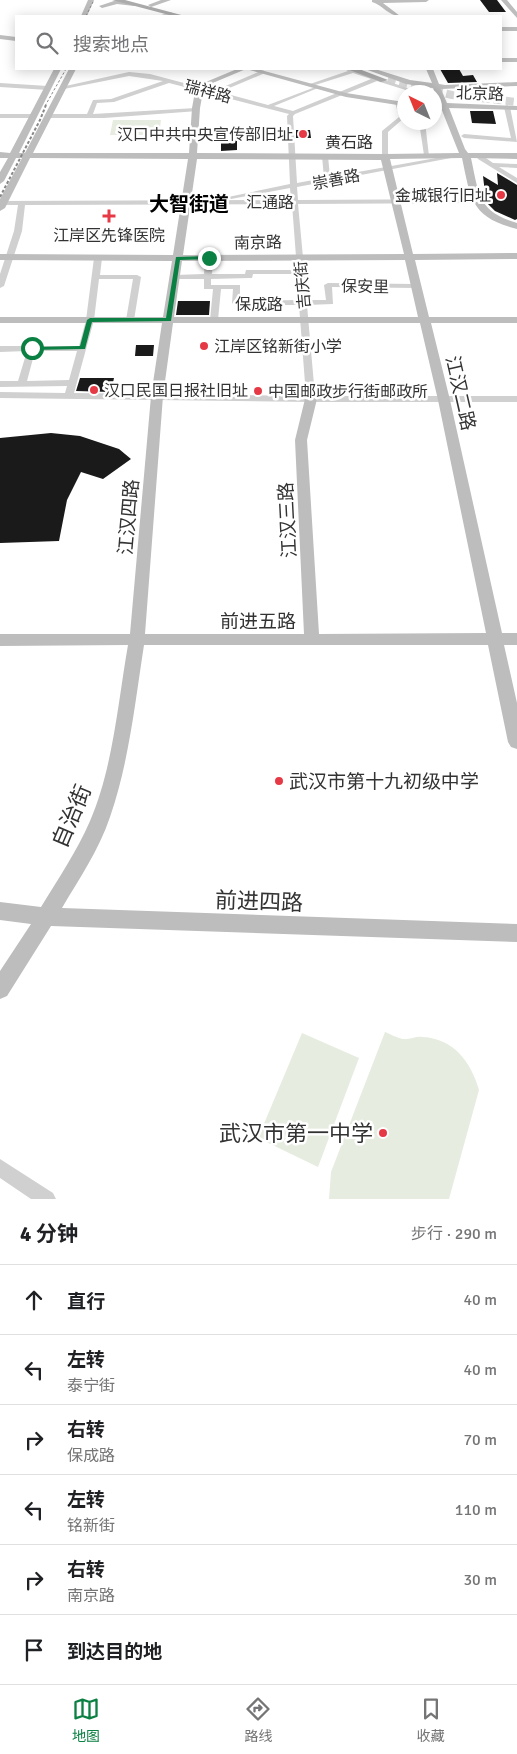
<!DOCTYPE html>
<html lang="zh">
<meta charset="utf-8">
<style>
:root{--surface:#fff;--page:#f2f2f2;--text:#202124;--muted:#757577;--line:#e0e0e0;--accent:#0b8043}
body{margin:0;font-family:Signika,"Noto Sans SC",sans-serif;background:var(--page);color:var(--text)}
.compass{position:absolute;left:397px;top:85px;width:45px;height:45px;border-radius:50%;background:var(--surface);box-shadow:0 2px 12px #0003;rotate:317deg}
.stop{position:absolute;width:15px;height:15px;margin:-11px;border:4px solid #0b8043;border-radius:50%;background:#fff}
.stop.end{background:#0b8043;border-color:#fff;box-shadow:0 1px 5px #0008}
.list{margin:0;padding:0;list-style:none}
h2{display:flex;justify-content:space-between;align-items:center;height:65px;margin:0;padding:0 20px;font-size:21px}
h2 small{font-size:16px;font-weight:400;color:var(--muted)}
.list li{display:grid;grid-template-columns:32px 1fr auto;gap:15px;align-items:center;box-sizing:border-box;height:70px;padding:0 20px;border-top:1px solid var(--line)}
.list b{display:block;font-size:19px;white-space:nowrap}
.list p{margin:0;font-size:16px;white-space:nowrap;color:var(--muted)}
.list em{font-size:16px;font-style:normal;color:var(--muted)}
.icon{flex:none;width:28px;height:28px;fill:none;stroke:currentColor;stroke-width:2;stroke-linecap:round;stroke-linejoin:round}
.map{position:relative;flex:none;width:517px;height:1199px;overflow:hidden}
.search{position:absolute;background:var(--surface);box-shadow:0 2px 12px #0003;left:15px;right:15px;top:15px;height:55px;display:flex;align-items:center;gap:12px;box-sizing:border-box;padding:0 18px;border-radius:0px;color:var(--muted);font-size:19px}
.sheet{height:485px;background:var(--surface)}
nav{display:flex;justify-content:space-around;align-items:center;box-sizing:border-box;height:70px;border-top:1px solid var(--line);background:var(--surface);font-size:14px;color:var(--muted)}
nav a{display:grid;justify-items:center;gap:2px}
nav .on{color:var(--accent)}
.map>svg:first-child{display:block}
</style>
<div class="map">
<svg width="517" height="1199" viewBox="0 0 517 1199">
<rect width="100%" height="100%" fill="#fff"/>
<!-- green -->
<path fill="#e6ecdf" d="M 113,120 L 161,120 L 159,135 L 110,135 Z
M 385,1032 C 390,1034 397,1038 403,1039 C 409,1040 416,1036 423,1037 C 454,1039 471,1062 479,1090 L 449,1199 L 329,1199 L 331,1172 Z
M 302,1033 L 359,1058 L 318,1167 L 258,1138 Z"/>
<!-- building -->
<path fill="#1a1a1a" d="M 480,0 L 497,0 L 506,12 L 489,12 Z
M 440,69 L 459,69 L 463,76 L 473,75 L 477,82 L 448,83 Z
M 470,111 L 493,111 L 496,124 L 472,123 Z
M 296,130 L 310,130 L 311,138 L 296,138 Z
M 221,139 L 237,139 L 237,150 L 221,151 Z
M 497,173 L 517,185 L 517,219 L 515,220 L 495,211 L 486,202 L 483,176 L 498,185 Z
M 178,301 L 210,301 L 209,315 L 176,315 Z
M 136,345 L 154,345 L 153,356 L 135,356 Z
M 80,378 L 114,378 L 111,392 L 76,391 Z
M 51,433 L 80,436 L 119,449 L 131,459 L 103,479 L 81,472 L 67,500 L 59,541 L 0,543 L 0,438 Z"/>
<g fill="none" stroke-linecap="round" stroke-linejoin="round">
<!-- primary-tunnel -->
<path stroke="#d6d6d6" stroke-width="8" stroke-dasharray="8 4" stroke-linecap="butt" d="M 388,79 L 452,95 L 517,102"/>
<!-- street -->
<path fill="#d0d0d0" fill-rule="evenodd" d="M 171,12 L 173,14 L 161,16 L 161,15 Z
M 344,69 L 358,69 L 358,71 L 419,92 L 412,92 L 377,81 L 295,114 L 293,116 L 297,183 L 324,178 L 322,156 L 325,154 L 328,156 L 330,177 L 464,153 L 467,155 L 297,187 L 298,200 L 477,199 L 480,201 L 477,203 L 298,204 L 307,300 L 326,300 L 324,285 L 328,283 L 416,284 L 420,286 L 416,288 L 332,287 L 333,304 L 307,305 L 315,396 L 517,396 L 517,402 L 311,402 L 0,398 L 0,392 L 65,393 L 67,386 L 0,387 L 0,381 L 18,381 L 27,351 L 0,352 L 0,346 L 79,346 L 86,320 L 94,258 L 98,256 L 102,258 L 100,275 L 137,275 L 141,277 L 134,320 L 130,322 L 126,320 L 133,279 L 99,279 L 94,320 L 74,393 L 306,396 L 299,305 L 236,305 L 232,303 L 233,289 L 221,289 L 218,320 L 214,322 L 210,320 L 213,289 L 204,289 L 204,279 L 175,279 L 171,277 L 175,275 L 204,274 L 205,258 L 209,256 L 213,258 L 212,274 L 245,274 L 246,270 L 297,270 L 292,204 L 25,205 L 22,231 L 4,286 L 0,288 L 0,274 L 14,231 L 18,205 L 0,205 L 0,201 L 291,200 L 290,188 L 231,199 L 228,197 L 290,184 L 287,116 L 289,114 L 169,83 L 114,102 L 97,103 L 93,114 L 196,108 L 198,111 L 104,118 L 48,118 L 45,116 L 48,114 L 87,114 L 93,100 L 111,99 L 163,81 L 129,76 L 64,89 L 61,87 L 129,72 L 150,74 L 214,91 L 263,70 L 265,73 L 220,92 L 268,105 L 318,86 L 318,88 L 274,106 L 293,111 L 371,79 L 353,73 L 312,86 L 307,85 L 348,71 ZM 253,274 L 297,274 L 299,300 L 240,301 L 240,285 L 211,285 L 211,279 L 249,278 L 252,278 ZM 35,351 L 77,351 L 69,380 L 27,381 Z
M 0,83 L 48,86 L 51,88 L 48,90 L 0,87 Z
M 395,102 L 400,103 L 404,118 L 388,132 L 388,157 L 385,159 L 382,157 L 382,131 L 399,117 Z
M 507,105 L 510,107 L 517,142 L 464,138 L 461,136 L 464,134 L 511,138 L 504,107 Z
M 0,114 L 33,114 L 36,116 L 33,118 L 0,118 Z
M 419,122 L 425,122 L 429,156 L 424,155 Z
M 479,153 L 493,163 L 517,164 L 517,168 L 499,167 L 517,178 L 517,183 L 478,159 L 476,155 Z
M 0,1159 L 53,1193 L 56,1199 L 31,1199 L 0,1178 Z"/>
<!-- secondary -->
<path fill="#bdbdbd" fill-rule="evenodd" d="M 88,0 L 94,0 L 87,16 L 81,16 Z
M 117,0 L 137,4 L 134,6 L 117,4 L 102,8 L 99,6 Z
M 161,0 L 171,0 L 151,7 L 148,5 Z
M 372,0 L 429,0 L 426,2 L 383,3 L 400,16 C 388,16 383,5 372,2 Z
M 501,0 L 507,0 L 517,12 L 517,18 Z
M 501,27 L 517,27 L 517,31 L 501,31 Z
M 0,35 L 16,37 L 16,41 L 0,39 Z
M 501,58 L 517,58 L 517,62 L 501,62 Z
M 54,69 L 61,69 L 19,153 L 25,153 L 69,69 L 76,69 L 33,153 L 189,153 L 192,108 L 194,97 L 201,84 L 237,69 L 257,69 L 346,93 L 404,102 L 404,106 L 346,97 L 246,69 L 208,85 L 202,97 L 200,108 L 197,153 L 385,154 L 459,153 L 441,108 L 434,107 L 434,103 L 439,103 L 433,88 L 406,84 L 365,69 L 375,69 L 410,80 L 432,83 L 426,69 L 433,69 L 439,84 L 445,85 L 517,82 L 517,86 L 441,89 L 447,103 L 517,106 L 517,110 L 449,108 L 465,149 L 468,153 L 517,153 L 517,159 L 471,158 C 479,194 477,211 517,223 L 517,229 C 471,217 471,200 462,158 L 390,159 L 413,254 L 517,253 L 517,259 L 415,260 L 429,317 L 517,317 L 517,323 L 431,323 L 450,400 L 502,633 L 517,633 L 517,645 L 504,645 L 517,703 L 517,749 L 511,747 L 508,742 L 488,645 L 144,645 C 135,703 129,762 110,817 C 99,850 79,879 62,908 L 517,924 L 517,942 L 51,926 L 7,996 L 0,999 L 0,971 L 31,924 L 0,920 L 0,902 L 41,907 C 58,879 77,851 90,821 C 113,768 118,702 128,645 L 0,646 L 0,634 L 130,634 L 151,396 L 162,323 L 0,323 L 0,317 L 163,317 L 172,261 L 0,260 L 0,254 L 173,255 L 188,159 L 30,158 L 5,208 L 0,211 L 0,199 L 22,158 L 16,158 L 4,181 L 0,184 L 0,172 L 8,158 L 0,158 L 0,152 L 10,153 ZM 197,159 L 381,160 L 404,254 L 183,255 ZM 405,260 L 418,317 L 174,317 L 182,261 ZM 173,323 L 420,323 L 438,400 L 486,633 L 319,634 L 307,440 L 317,399 L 311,395 L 305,399 L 295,440 L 304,634 L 145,634 L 163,396 Z"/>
<!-- primary -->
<path fill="#ababab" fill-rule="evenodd" d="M 112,0 L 125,0 L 185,16 L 173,16 Z
M 347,69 L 359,69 L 388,80 L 381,82 Z"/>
<!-- rail-far1 -->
<path stroke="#888" stroke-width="1" stroke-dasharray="2.5 2" stroke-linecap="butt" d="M 86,16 L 94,0
M 45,106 L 66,69"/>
<!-- rail -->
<path stroke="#888" stroke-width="2" stroke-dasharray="3 2" stroke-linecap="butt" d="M 0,197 L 40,120 L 46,105"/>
</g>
<!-- route -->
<path fill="#0b8043" d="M 209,256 L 211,259 L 180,260 L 171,321 L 92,322 L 85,349 L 32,350 L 29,348 L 32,347 L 80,346 L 87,320 L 90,318 L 166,318 L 176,257 Z"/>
<!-- markers -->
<g fill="#e63946" stroke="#fff" stroke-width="2">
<circle cx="303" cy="134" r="5"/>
<circle cx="501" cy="195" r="5"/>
<path d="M106.5 208.5h5v5h5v5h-5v5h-5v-5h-5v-5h5z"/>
<circle cx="204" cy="346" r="5"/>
<circle cx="94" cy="390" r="5"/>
<circle cx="258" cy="391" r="5"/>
<circle cx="279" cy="781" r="5"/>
<circle cx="383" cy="1133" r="5"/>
</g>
<g text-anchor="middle" stroke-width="5" stroke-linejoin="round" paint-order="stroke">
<!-- far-street labels -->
<g font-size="16" fill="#333" stroke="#fff">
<text transform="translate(208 91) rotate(15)" y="6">瑞祥路</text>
<text transform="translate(480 93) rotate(2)" y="6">北京路</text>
<text x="349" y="148">黄石路</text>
<text transform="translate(336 179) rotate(-11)" y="6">崇善路</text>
<text x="270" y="208">汇通路</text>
<text transform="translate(258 242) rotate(-1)" y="6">南京路</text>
<text transform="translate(302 285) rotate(-95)" y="6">吉庆街</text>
<text transform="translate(365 286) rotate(1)" y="6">保安里</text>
<text x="259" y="310">保成路</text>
</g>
<!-- far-poi labels -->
<g font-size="16" fill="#333" stroke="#fff" text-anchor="start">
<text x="293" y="140" text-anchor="end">汉口中共中央宣传部旧址</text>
<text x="491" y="201" text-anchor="end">金城银行旧址</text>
<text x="109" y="241" text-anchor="middle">江岸区先锋医院</text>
<text x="214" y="352">江岸区铭新街小学</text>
<text x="104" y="396">汉口民国日报社旧址</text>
<text x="268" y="397">中国邮政步行街邮政所</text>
</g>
<!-- street labels -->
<g font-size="19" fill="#333" stroke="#fff">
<text transform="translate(461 393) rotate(77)" y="7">江汉二路</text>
<text transform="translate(128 517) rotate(-85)" y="7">江汉四路</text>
<text transform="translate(287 520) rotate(-93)" y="7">江汉三路</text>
<text x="258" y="628">前进五路</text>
</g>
<!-- poi labels -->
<g font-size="19" fill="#333" stroke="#fff" text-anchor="start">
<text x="289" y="788">武汉市第十九初级中学</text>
</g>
<!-- far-district labels -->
<g font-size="20" font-weight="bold" fill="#000" stroke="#fff">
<text x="189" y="211">大智街道</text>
</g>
<!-- near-street labels -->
<g font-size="22" fill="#333" stroke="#fff">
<text transform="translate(71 816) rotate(-67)" y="8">自治街</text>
<text transform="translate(259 901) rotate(2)" y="8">前进四路</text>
</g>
<!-- near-poi labels -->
<g font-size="22" fill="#333" stroke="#fff" text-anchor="end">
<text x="373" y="1141">武汉市第一中学</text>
</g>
</g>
</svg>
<svg class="compass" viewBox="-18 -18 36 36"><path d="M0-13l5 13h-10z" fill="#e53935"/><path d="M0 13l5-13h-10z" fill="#757577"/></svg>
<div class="stop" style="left:32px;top:348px"></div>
<div class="stop end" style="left:209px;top:258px"></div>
<div class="search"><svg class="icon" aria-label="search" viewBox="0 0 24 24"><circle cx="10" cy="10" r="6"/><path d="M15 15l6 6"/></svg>搜索地点</div>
</div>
<section class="sheet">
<h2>4 分钟<small>步行 · 290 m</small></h2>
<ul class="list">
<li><svg class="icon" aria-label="ahead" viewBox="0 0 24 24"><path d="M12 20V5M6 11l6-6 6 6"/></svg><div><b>直行</b></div><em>40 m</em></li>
<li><svg class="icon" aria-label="left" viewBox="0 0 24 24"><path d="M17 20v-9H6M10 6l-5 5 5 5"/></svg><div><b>左转</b><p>泰宁街</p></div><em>40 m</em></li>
<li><svg class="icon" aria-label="right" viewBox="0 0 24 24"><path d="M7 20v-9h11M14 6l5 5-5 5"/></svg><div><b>右转</b><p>保成路</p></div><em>70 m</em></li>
<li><svg class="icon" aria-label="left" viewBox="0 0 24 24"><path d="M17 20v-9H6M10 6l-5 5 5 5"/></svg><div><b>左转</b><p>铭新街</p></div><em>110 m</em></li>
<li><svg class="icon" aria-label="right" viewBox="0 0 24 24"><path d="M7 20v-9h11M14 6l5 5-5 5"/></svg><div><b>右转</b><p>南京路</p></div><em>30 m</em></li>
<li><svg class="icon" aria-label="arrive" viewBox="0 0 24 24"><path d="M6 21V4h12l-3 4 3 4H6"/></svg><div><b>到达目的地</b></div></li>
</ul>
</section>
<nav>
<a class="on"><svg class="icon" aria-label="map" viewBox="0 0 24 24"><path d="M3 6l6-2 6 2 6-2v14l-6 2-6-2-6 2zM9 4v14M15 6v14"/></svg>地图</a>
<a><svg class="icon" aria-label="directions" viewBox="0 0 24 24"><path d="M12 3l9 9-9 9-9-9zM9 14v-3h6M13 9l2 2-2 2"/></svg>路线</a>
<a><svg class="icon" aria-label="saved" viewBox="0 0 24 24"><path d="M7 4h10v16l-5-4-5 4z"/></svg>收藏</a>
</nav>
